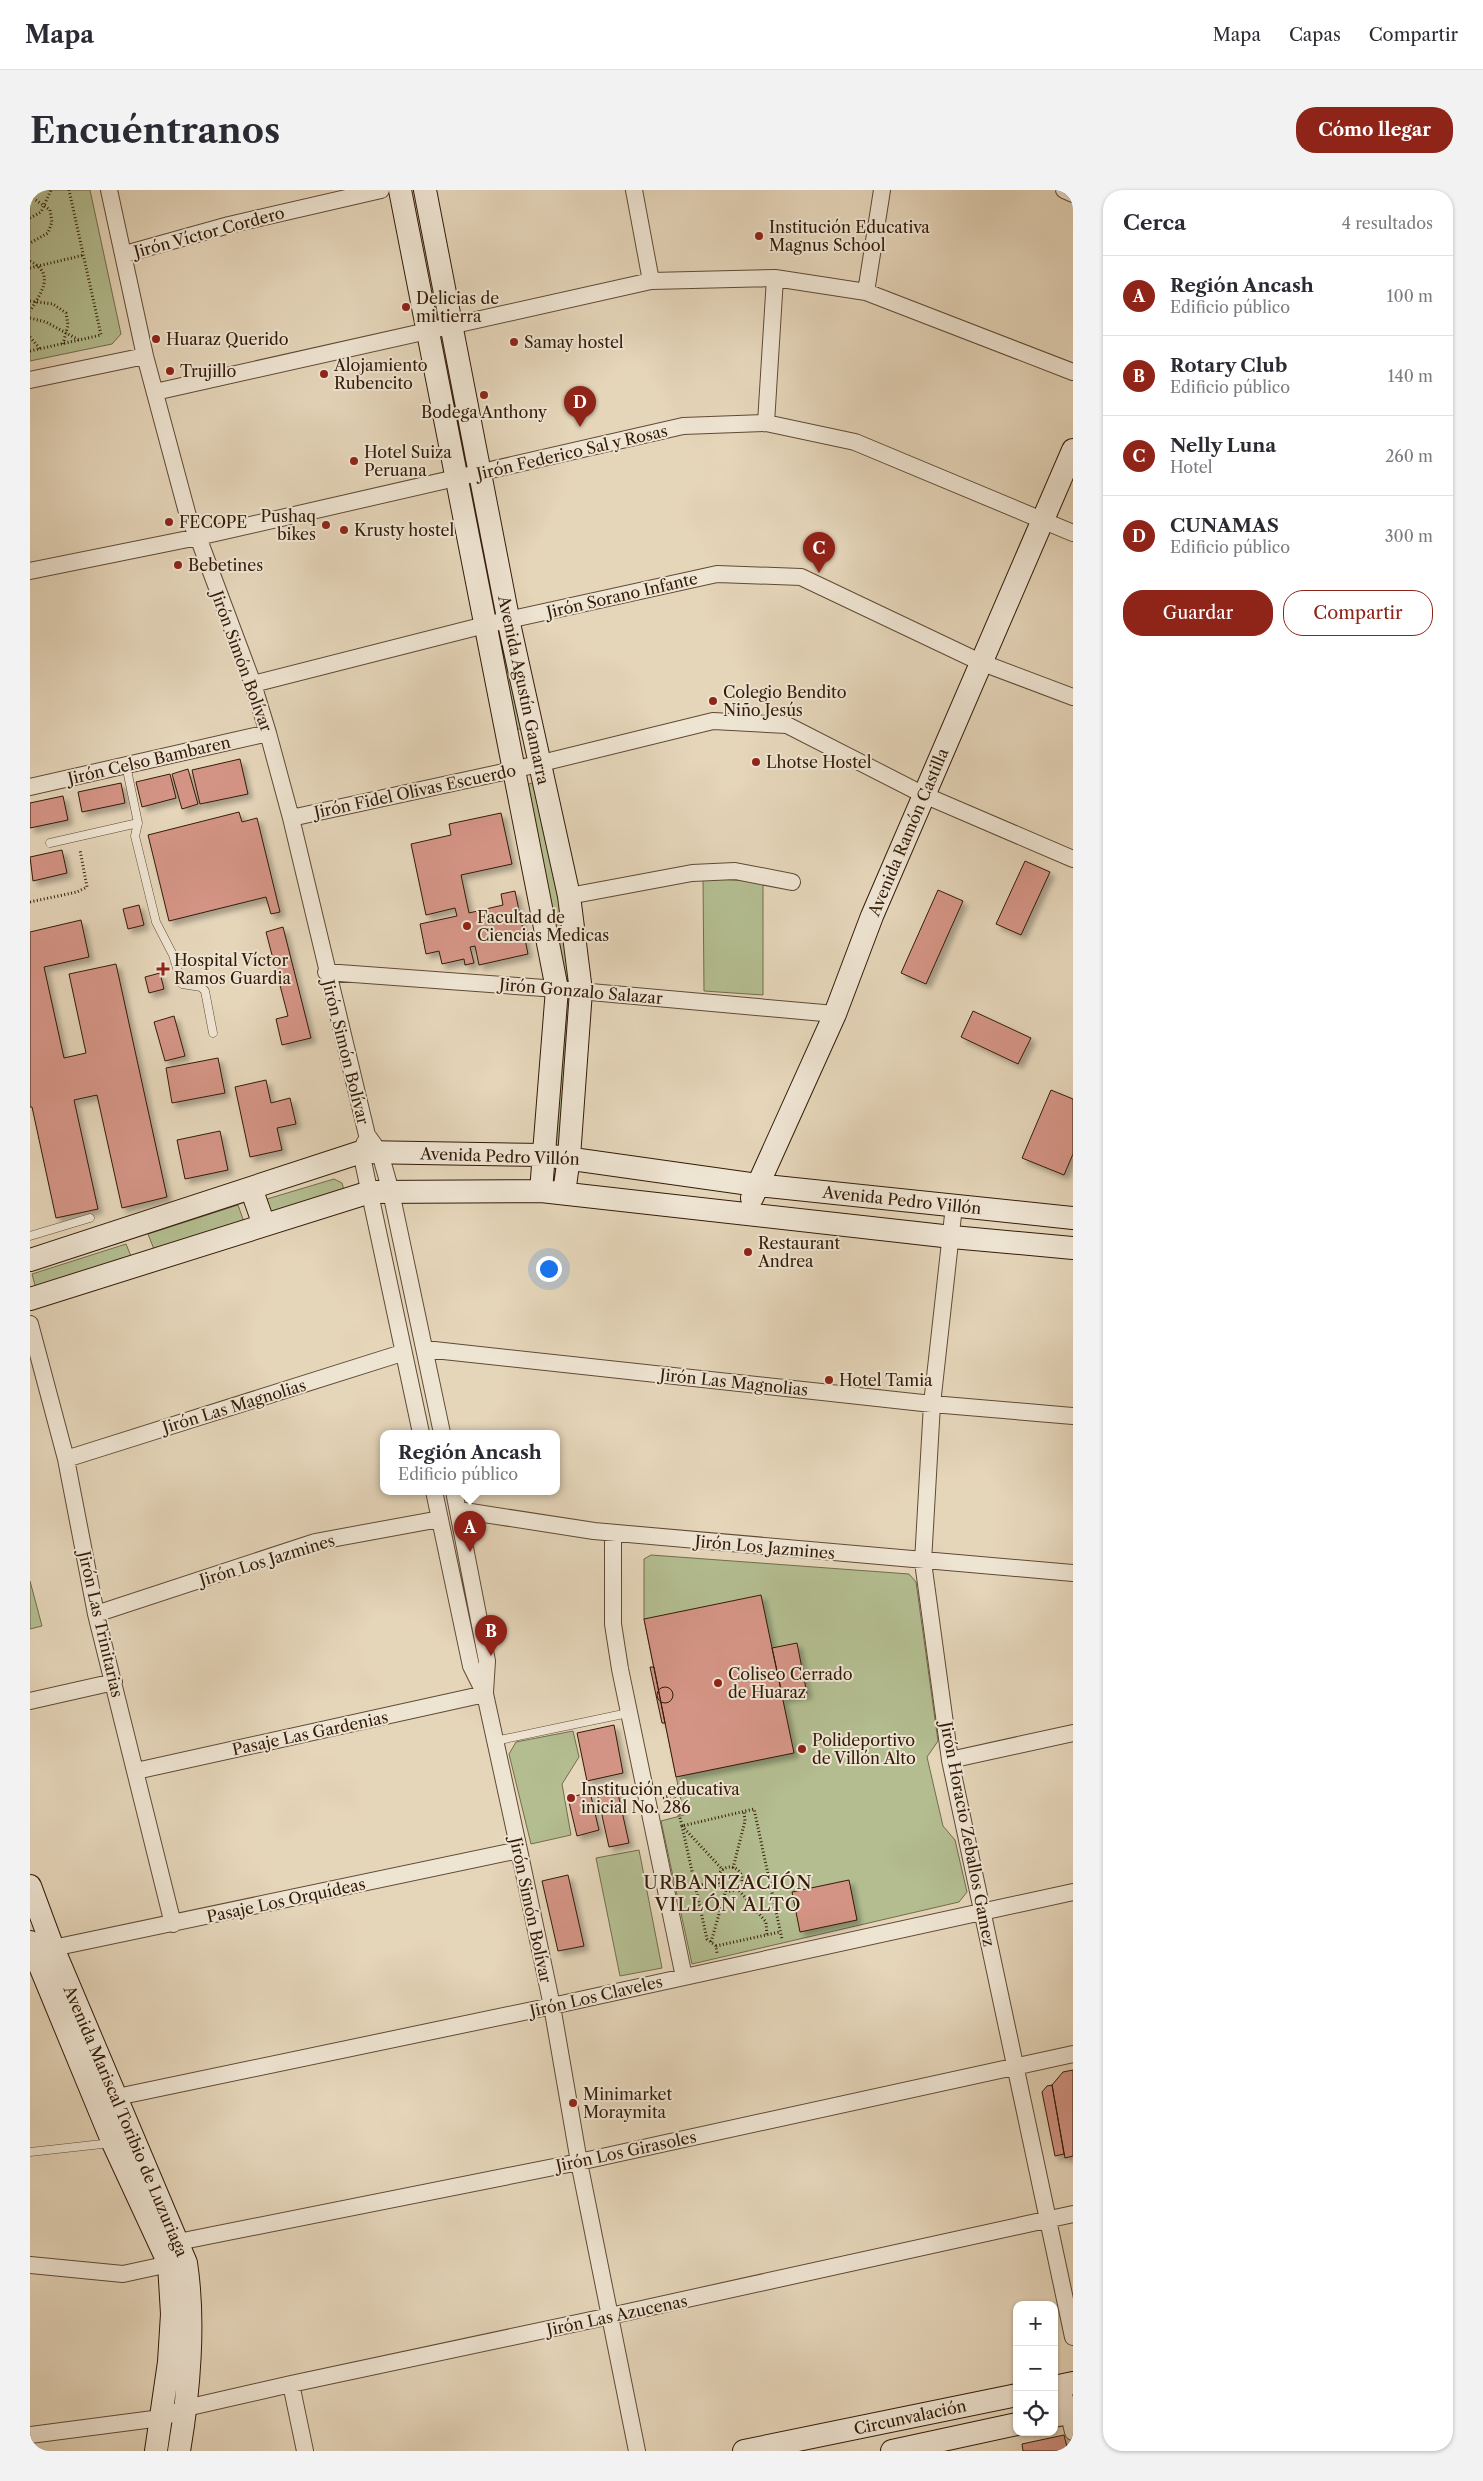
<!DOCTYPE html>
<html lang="es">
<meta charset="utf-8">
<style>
:root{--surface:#fff;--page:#f2f2f3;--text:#2b2b33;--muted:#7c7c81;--line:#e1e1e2;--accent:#8f2418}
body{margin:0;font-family:"Libre Caslon Text",serif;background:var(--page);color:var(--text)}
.controls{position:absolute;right:15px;bottom:15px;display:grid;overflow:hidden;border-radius:10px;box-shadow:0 1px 4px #0004}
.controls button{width:45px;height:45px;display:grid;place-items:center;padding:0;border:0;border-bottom:1px solid var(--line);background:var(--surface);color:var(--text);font:25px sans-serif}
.you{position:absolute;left:518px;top:1078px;width:18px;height:18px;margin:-12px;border:4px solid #fff;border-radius:50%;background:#1a73e8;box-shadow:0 0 0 8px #1a73e833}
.badge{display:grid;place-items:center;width:32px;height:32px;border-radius:50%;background:var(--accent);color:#fff;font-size:16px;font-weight:700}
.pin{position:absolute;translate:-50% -41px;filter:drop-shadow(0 1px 2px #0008)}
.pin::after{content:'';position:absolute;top:26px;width:18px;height:15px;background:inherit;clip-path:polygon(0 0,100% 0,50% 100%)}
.popup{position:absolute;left:350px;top:1240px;width:180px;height:65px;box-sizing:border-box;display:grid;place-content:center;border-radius:10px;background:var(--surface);filter:drop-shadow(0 1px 4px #0005);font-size:16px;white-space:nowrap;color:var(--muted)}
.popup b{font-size:19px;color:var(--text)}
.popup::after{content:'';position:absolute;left:50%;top:100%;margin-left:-10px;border:10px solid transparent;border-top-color:var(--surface)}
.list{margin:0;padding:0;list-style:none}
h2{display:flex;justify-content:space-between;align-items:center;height:65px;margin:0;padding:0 20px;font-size:21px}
h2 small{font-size:16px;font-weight:400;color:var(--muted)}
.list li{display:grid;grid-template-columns:32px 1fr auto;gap:15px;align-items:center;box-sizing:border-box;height:80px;padding:0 20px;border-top:1px solid var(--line)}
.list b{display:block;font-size:19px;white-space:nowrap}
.list p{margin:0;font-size:16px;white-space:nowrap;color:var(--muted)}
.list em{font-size:16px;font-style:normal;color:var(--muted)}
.actions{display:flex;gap:10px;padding:15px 20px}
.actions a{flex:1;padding:11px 0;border:1px solid var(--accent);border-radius:20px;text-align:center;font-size:18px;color:var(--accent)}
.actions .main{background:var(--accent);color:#fff}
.icon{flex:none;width:28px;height:28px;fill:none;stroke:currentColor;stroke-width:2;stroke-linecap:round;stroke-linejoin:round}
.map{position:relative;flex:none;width:1043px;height:2261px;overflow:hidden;border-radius:20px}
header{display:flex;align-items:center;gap:30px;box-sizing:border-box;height:70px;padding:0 25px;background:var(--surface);border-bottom:1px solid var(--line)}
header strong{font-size:24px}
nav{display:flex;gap:28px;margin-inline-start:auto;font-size:18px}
.intro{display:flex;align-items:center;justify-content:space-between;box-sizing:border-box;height:120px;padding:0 30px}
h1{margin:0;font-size:35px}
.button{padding:12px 22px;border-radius:20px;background:var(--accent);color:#fff;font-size:18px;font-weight:700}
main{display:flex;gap:30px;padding:0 30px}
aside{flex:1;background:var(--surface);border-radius:20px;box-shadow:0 1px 4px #0004}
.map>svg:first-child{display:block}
</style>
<header>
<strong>Mapa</strong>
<nav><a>Mapa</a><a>Capas</a><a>Compartir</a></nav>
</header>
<div class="intro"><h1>Encuéntranos</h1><a class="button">Cómo llegar</a></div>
<main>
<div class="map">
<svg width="1043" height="2261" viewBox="0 0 1043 2261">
<defs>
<filter id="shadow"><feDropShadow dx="4.5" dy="4.5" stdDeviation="2.5" flood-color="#0004"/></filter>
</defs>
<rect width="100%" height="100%" fill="#e5d5b9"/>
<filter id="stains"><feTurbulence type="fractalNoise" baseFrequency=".004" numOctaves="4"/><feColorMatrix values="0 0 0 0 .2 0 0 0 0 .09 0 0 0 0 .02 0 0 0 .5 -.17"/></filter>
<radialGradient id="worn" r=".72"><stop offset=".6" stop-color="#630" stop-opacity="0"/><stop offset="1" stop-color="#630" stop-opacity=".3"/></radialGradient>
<!-- green -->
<path fill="#b3bd90" stroke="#736c4c" d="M 0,0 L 60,0 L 91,144 L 82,154 L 0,171 Z
M 475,439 L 494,538 L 481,541 L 462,442 Z
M 508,591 L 546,788 L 532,790 L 496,595 Z
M 673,688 L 733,692 L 733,805 L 674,801 Z
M 533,826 L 543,826 L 533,956 L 523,955 Z
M 304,989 L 312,993 L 314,1000 L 242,1025 L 237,1009 Z
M 208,1015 L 214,1032 L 125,1062 L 118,1044 Z
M 96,1054 L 103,1071 L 6,1099 L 2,1084 Z
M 621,1365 L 879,1384 L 886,1392 L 908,1551 L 897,1567 L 913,1636 L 925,1650 L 937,1702 L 929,1712 L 662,1774 L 631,1631 L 654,1625 L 614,1429 L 614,1369 Z
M 0,1391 L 12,1436 L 0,1439 Z
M 543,1541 L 549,1567 L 532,1594 L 541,1645 L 501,1654 L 479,1564 L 486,1552 Z
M 609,1660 L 632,1778 L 590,1786 L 566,1668 Z"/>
<!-- building -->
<path fill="#d49485" stroke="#331b08" filter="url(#shadow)" d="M 210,569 L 218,604 L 170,614 L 162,580 Z
M 158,579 L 168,614 L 152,619 L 142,584 Z
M 140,584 L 146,608 L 112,617 L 106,592 Z
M 91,593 L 95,613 L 52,622 L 48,602 Z
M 33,606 L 38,630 L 0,638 L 0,613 Z
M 209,622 L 212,632 L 227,628 L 250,722 L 241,724 L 236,707 L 139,731 L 118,645 Z
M 471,623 L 482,674 L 431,685 L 439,723 L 473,715 L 471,704 L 485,701 L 498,764 L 449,775 L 445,756 L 440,757 L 444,773 L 435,775 L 434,769 L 412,774 L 409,761 L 396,764 L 390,734 L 427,726 L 425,718 L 396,725 L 381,654 L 421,645 L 419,634 Z
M 32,660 L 37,683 L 3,691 L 0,667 Z
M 995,671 L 1020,682 L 991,745 L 966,734 Z
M 908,700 L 933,711 L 896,794 L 871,783 Z
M 109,715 L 114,735 L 98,739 L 93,719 Z
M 51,730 L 59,767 L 14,777 L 34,868 L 56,863 L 39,784 L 86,774 L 137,1007 L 92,1018 L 67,905 L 44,910 L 68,1019 L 26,1028 L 2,917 L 0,917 L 0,742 Z
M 253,737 L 281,848 L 252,855 L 246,829 L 258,826 L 236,742 Z
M 130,783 L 134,799 L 119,803 L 115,787 Z
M 943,821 L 1001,848 L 988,874 L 931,847 Z
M 144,826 L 155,866 L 135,871 L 124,832 Z
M 188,868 L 195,903 L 142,913 L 136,878 Z
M 236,890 L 241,913 L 260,908 L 266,934 L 247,938 L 252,960 L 220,967 L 205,897 Z
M 1021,900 L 1043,909 L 1043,964 L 1034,985 L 992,968 Z
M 190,941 L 198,980 L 155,989 L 147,950 Z
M 731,1405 L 764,1563 L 646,1587 L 614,1429 Z
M 767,1453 L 777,1504 L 753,1508 L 742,1458 Z
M 620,1477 L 624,1477 L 635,1533 L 632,1533 Z
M627 1505a8 8 0 1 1 16 0a8 8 0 1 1-16 0Z
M 584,1535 L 593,1583 L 557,1591 L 547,1543 Z
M 587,1599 L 599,1653 L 579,1657 L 567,1603 Z
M 560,1602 L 569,1640 L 547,1646 L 538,1608 Z
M 538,1685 L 554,1756 L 528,1761 L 512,1691 Z
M 819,1690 L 827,1730 L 770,1742 L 762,1702 Z
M 1043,1880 L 1043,1966 L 1035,1968 L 1022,1895 L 1033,1882 Z
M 1022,1895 L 1034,1964 L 1025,1966 L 1012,1902 L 1017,1896 Z
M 1034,2245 L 1038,2261 L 993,2261 L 992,2254 Z"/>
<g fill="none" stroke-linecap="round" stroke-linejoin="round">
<defs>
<path id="lane" d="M 96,575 L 108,633 L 105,646 L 126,732 L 143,765 L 152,794 L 171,797 L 175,801 L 183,843
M 20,653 L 108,633
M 0,1046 L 60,1028
M 465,1551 L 598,1523
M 0,1962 L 81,1953"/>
<path id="street" d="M 79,0 L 115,166 L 158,326 L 168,347 L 223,494 L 238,543 L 261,628 L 337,945 L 350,963 L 361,1002 L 412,1243
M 604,0 L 621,91
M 1034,0 L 1043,4
M 95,64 L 199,35 L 351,0
M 836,102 L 852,0
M 0,190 L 115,166
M 125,202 L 621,91 L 745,88 L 836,102 L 1043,182
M 736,233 L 745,88
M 0,381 L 168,347 L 653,236 L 736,233 L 825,252 L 1043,343
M 223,494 L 455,435 L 687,384 L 771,387 L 950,472 L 1043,507
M 0,597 L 238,543
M 261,628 L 483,580 L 683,531 L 757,535 L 894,605 L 1043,669
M 539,706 L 662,683 L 705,681 L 762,692
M 296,782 L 527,799 L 805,824
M 335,952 L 331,962 L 391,1243
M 924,1016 L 902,1214 L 893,1372 L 920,1570 L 1043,2147
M 0,1134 L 36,1269 L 66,1424 L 143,1734
M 395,1159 L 902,1214 L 1043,1226
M 36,1269 L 372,1163
M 404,1301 L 441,1476 L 455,1504 L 489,1660 L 522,1816 L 549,1972 L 607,2261
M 424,1301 L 457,1471 L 455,1502
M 428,1320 L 564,1341 L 1043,1383
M 583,1343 L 583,1434 L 590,1479 L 654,1787
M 66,1424 L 285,1352 L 410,1329
M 0,1511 L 84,1492
M 920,1570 L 1043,1543
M 106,1581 L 455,1504
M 23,1758 L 489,1660
M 87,1907 L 522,1816 L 1043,1702
M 148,2052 L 549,1972 L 1043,1864
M 0,2075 L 93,2084 L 139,2074
M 261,2194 L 275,2261
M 1032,2196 L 1043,2242
M 0,2245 L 131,2228 L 156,2218 L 261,2194 L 580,2126 L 1043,2024"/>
<path id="secondary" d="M 370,0 L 527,799 L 511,1001
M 395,0 L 480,438 L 539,706 L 551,801 L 539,967 L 534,1003
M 221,998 L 234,1035
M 722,1008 L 805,824 L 842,726 L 1043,260
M 0,1070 L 331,962 L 514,965 L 727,995 L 1043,1028
M 0,1109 L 340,1002 L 511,1001 L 922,1047 L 1043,1058
M 0,1696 L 23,1758 L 156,2073 C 165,2131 159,2203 149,2261
M 0,1752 L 83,1953 L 139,2074 L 142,2124 L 139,2172 L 126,2261
M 1024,2197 L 1043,2193
M 1024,2226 L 1043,2222
M 714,2261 L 987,2205
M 862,2261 L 987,2234"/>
</defs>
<!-- lane casing -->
<use href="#lane" stroke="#604a34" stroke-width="9"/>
<!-- street casing -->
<use href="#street" stroke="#604a34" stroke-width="18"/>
<!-- secondary casing -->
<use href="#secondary" stroke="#331b08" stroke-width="24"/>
<!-- path -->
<path stroke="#331b08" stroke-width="3" stroke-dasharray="1 2.5" stroke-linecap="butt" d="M 0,6 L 20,20 L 22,32 L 18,43 L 0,53
M 0,28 L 11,22 L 21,0
M 0,71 C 26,84 11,103 0,121
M 0,78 L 54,65
M 0,111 L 23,114 L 36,123 L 38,135 L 33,154
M 0,128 L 16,132 L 49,150
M 0,147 L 10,159
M 0,161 L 71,145 L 39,0
M 0,712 L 47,702 L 57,697 L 50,660
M 633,1608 L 644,1605 L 652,1636 L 724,1619 L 752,1749
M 652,1636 L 677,1749 L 686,1756 L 687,1763
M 652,1636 L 693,1680
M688 1689a12 12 0 1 1 24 0a12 12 0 1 1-24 0Z
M 703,1678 L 715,1631 L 714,1622
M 665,1696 L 689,1691
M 707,1698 L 736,1732 L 737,1745
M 681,1752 L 696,1700
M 686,1756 L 750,1742"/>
<!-- lane -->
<use href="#lane" stroke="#eee4d2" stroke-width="8"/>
<!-- street -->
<use href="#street" stroke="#eee4d2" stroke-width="16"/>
<!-- secondary -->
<use href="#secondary" stroke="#eee4d2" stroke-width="22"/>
</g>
<!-- markers -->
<g fill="#8f2418" stroke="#eee4d2" stroke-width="2">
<circle cx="729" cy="46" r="5"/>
<circle cx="376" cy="117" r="5"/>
<circle cx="126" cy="149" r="5"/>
<circle cx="484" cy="152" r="5"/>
<circle cx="140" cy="181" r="5"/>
<circle cx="294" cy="184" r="5"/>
<circle cx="454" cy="205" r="5"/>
<circle cx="324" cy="271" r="5"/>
<circle cx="139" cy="332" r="5"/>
<circle cx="296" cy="335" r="5"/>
<circle cx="314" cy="340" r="5"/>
<circle cx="148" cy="375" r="5"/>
<circle cx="683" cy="511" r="5"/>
<circle cx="726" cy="572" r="5"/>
<circle cx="437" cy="736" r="5"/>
<path d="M130.5 771.5h5v5h5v5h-5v5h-5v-5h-5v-5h5z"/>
<circle cx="718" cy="1062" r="5"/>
<circle cx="799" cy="1190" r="5"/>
<circle cx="688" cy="1493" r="5"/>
<circle cx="772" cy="1559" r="5"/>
<circle cx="541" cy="1608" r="5"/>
<circle cx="543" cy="1913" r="5"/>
</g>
<g text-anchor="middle" stroke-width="4" stroke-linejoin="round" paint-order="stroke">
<!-- poi labels -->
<g font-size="16" fill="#331b08" stroke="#eee4d2" text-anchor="start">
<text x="739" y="43">Institución Educativa<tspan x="739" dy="18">Magnus School</tspan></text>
<text x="386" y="114">Delicias de<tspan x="386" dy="18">mi tierra</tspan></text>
<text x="136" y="155">Huaraz Querido</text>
<text x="494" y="158">Samay hostel</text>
<text x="304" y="181">Alojamiento<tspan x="304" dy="18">Rubencito</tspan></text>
<text x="150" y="187">Trujillo</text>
<text x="454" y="228" text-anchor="middle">Bodega Anthony</text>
<text x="334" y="268">Hotel Suiza<tspan x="334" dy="18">Peruana</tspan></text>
<text x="286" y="332" text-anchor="end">Pushaq<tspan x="286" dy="18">bikes</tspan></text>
<text x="149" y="338">FECOPE</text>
<text x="324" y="346">Krusty hostel</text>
<text x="158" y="381">Bebetines</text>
<text x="693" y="508">Colegio Bendito<tspan x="693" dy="18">Niño Jesús</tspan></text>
<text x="736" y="578">Lhotse Hostel</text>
<text x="447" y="733">Facultad de<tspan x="447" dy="18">Ciencias Medicas</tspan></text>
<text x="144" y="776">Hospital Víctor<tspan x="144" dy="18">Ramos Guardia</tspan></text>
<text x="728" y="1059">Restaurant<tspan x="728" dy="18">Andrea</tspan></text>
<text x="809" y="1196">Hotel Tamia</text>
<text x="698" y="1490">Coliseo Cerrado<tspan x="698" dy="18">de Huaraz</tspan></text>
<text x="782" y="1556">Polideportivo<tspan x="782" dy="18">de Villón Alto</tspan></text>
<text x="551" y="1605">Institución educativa<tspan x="551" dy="18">inicial No. 286</tspan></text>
<text x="553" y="1910">Minimarket<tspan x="553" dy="18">Moraymita</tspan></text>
</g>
<!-- street labels -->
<g font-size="16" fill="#331b08" stroke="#eee4d2">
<text transform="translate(179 42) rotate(-15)" y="6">Jirón Víctor Cordero</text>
<text transform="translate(542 262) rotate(-13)" y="6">Jirón Federico Sal y Rosas</text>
<text transform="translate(592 405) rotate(-13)" y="6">Jirón Sorano Infante</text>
<text transform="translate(212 471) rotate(70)" y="6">Jirón Simón Bolívar</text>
<text transform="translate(494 500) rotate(78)" y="6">Avenida Agustín Gamarra</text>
<text transform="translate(119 570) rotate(-13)" y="6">Jirón Celso Bambaren</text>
<text transform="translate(385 601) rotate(-12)" y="6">Jirón Fidel Olivas Escuerdo</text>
<text transform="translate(878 642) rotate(-67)" y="6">Avenida Ramón Castilla</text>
<text transform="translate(551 801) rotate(5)" y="6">Jirón Gonzalo Salazar</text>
<text transform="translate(316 862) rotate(76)" y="6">Jirón Simón Bolívar</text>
<text transform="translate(470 966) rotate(2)" y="6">Avenida Pedro Villón</text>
<text transform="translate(872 1010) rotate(6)" y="6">Avenida Pedro Villón</text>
<text transform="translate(704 1192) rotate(6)" y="6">Jirón Las Magnolias</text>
<text transform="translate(204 1216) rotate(-17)" y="6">Jirón Las Magnolias</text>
<text transform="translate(735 1357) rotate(5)" y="6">Jirón Los Jazmines</text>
<text transform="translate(237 1370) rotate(-17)" y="6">Jirón Los Jazmines</text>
<text transform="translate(71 1434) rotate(77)" y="6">Jirón Las Trinitarias</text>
<text transform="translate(280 1543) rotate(-12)" y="6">Pasaje Las Gardenias</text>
<text transform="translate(938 1644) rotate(79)" y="6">Jirón Horacio Zeballos Gamez</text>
<text transform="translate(256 1710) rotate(-12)" y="6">Pasaje Los Orquídeas</text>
<text transform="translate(501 1720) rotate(78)" y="6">Jirón Simón Bolívar</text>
<text transform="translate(566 1806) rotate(-13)" y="6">Jirón Los Claveles</text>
<text transform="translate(96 1931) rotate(67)" y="6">Avenida Mariscal Toribio de Luzuriaga</text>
<text transform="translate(596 1961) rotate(-12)" y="6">Jirón Los Girasoles</text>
<text transform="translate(587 2125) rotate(-12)" y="6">Jirón Las Azucenas</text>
<text transform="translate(880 2227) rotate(-12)" y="6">Circunvalación</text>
</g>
<!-- quarter labels -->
<g font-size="19" letter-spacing="1" fill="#331b08" stroke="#eee4d2">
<text x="698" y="1699">URBANIZACIÓN<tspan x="698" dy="22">VILLÓN ALTO</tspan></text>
</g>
</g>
<rect width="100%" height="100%" filter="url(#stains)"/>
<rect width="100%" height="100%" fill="url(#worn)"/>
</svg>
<div class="controls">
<button>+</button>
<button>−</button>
<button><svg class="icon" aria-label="locate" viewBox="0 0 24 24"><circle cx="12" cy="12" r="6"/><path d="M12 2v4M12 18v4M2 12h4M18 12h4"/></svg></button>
</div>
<div class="you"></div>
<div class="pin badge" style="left:440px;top:1362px">A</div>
<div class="popup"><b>Región Ancash</b>Edificio público</div>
<div class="pin badge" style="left:461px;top:1466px">B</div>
<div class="pin badge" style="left:789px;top:383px">C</div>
<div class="pin badge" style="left:550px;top:237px">D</div>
</div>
<aside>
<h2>Cerca<small>4 resultados</small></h2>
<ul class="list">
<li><span class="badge">A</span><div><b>Región Ancash</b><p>Edificio público</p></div><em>100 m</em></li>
<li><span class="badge">B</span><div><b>Rotary Club</b><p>Edificio público</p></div><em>140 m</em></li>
<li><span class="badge">C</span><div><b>Nelly Luna</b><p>Hotel</p></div><em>260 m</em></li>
<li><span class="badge">D</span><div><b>CUNAMAS</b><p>Edificio público</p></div><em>300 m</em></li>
</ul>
<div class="actions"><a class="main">Guardar</a><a>Compartir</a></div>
</aside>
</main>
